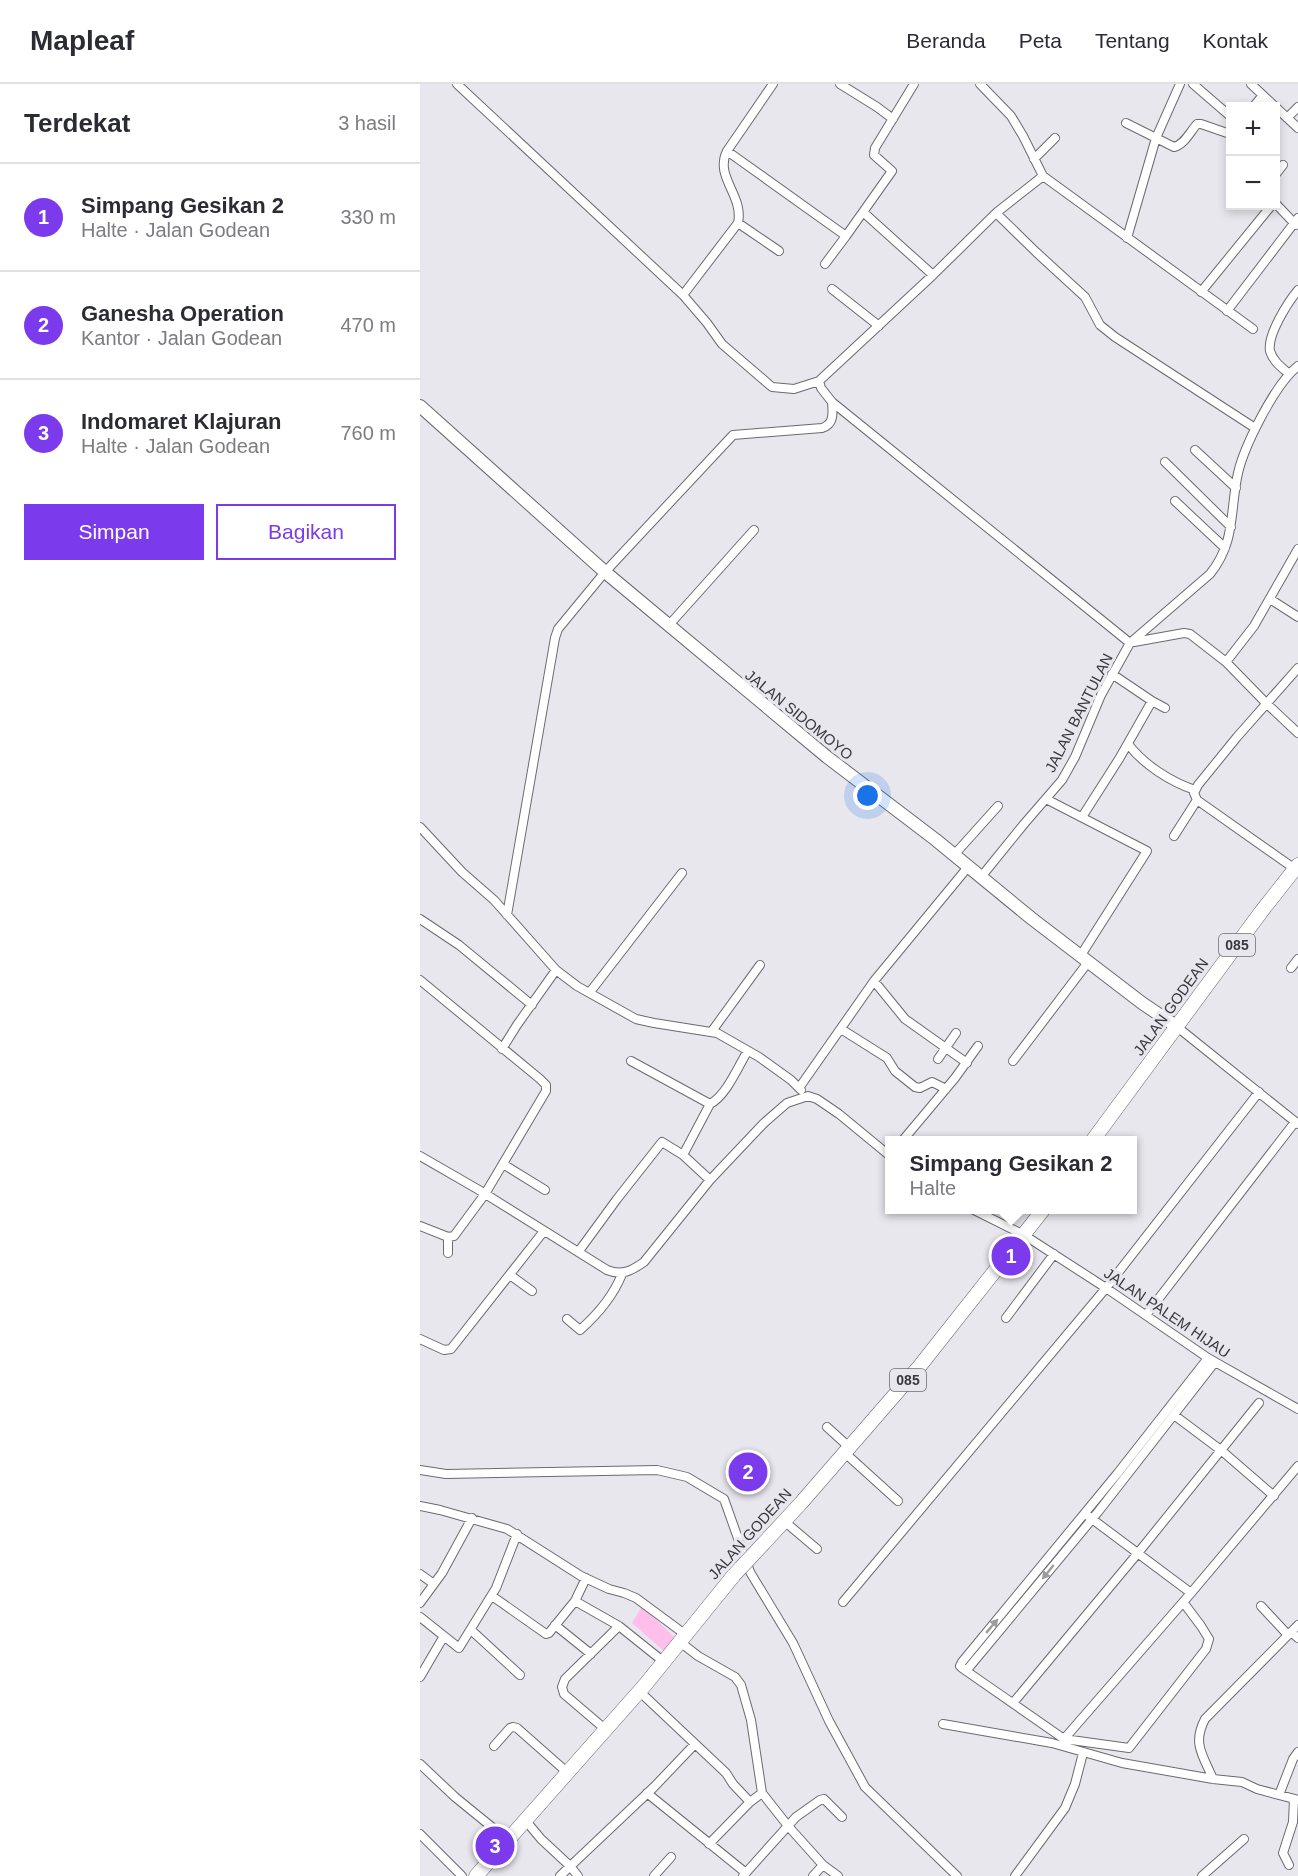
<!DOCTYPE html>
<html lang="id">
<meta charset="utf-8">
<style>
:root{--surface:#fff;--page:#f2f2f3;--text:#2b2b33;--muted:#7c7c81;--line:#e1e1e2;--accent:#7c3aed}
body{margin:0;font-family:Arial,sans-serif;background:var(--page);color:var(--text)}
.controls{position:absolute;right:18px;top:18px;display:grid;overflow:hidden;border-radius:0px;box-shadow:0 3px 9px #0003}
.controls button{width:54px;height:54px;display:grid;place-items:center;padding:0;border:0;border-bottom:2px solid var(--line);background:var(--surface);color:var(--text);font:30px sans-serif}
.you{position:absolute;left:448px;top:712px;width:21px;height:21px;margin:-15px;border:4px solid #fff;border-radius:50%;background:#1a73e8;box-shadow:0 0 0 9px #1a73e833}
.badge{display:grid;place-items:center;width:39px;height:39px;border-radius:50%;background:var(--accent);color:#fff;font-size:20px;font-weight:700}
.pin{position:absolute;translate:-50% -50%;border:3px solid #fff;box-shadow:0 2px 6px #0006}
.popup{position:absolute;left:465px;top:1052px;width:252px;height:78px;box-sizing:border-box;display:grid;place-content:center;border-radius:0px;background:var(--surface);filter:drop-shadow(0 2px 4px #0005);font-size:20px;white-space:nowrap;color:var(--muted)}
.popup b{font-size:22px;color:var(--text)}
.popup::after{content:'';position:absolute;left:50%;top:100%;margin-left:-12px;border:12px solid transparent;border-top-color:var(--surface)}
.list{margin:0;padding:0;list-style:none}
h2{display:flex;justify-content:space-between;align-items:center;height:78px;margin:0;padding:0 24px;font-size:26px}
h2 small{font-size:20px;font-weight:400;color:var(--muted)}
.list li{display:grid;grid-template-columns:39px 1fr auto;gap:18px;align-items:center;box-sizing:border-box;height:108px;padding:0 24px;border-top:2px solid var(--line)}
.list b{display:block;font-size:22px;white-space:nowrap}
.list p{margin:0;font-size:20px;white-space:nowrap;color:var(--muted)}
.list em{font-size:20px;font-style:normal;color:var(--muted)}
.actions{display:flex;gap:12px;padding:18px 24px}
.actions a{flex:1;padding:14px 0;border:2px solid var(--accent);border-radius:0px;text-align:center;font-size:21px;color:var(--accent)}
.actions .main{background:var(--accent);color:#fff}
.map{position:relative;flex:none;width:878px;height:1792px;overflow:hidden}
header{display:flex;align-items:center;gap:36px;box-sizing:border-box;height:84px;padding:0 30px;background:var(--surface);border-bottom:2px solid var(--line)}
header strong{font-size:28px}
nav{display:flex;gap:33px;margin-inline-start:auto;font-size:21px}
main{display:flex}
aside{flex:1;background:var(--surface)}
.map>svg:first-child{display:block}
</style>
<header>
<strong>Mapleaf</strong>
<nav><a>Beranda</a><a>Peta</a><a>Tentang</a><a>Kontak</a></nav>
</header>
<main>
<aside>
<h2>Terdekat<small>3 hasil</small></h2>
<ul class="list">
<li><span class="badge">1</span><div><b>Simpang Gesikan 2</b><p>Halte · Jalan Godean</p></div><em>330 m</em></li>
<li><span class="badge">2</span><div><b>Ganesha Operation</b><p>Kantor · Jalan Godean</p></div><em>470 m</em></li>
<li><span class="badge">3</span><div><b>Indomaret Klajuran</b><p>Halte · Jalan Godean</p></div><em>760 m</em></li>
</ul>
<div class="actions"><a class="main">Simpan</a><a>Bagikan</a></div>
</aside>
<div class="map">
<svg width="878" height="1792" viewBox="0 0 878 1792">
<rect width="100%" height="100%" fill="#e9e7ee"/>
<!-- green -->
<path fill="#ffbfea" d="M 222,1522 L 255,1554 L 244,1567 L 212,1539 Z"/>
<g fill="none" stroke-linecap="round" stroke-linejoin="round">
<defs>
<path id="minor" d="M 37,0 L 263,211 L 287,239 L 302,260 L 352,303 L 374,305 L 399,297 L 401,304 L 412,318 L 710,559
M 420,0 L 457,23 L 473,35
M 560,0 L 591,32 L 603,52 L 623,92 L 833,245
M 773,0 L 810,32
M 831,0 L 878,44
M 834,22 L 843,11
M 867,34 L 878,23
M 706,39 L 754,63 C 764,61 770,48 777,40 L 781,40 L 810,50
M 307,67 L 426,152 L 443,128 L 513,191
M 614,75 L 635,54
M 856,90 L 863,81
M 856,120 L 876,141
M 443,128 L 472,87 L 454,71 L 455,64 L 494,0
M 576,129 L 616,168 L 665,213 L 680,241 L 695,253 L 835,344
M 318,139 L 359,167
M 707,154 L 736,54 L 760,0
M 405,180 L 426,152
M 412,205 L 459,242
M 781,208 L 851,122
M 263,211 L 318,139 C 324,111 294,93 307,67 L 353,0
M 807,227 L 878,134
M 868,289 C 861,283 853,277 850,267 C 847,251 868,218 878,206
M 399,297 L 513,191 L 576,129 L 623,92
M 775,366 L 816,404
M 745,378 L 811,443
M 755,417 L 805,464
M 850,515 L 878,533
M 249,541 L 334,446
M 714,558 L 764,549 L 770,550 L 806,578 L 846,619 L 878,649
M 806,578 L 834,542 L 878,465
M 692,590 L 732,617 L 745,624
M 708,660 C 724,681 751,698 775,706
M 626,715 L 727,767 L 661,871
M 662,733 L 699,675 L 732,617
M 0,743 L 42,788 L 74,816 L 136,886 L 157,902 L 216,935 L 234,939 L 297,949 L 339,973 L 371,996 L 379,1004
M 754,752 L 777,716
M 534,771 L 578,722
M 875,785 L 777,716 L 774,709 L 778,701 L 817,653 L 878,584
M 561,793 L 604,740 L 642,696 L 655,673 L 681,611 L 710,559 L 790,490 C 815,459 810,430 817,394 C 822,365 855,300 878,282
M 87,831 L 135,554 L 138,545 L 185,488 L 313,351 L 402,344 C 414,340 413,330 412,318
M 0,835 L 39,861 L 112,921
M 871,884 L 878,875
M 0,896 L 120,995 L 126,1001 L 126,1007 L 65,1110 L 34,1152 L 28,1153 L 0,1142
M 454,897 L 485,935 L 547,979
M 170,908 L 262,789
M 756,942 L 878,1040
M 421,945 L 467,974 L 475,987 L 495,1003 L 500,1004 L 512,998 L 526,1005
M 292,947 L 340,881
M 82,965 L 97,941 L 136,886
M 518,975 L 536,949
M 211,977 L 290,1020 C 306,1012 318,983 327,968
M 593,977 L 669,877
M 381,1006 L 379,1004 L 454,897 L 548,783
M 483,1056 L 535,994 L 558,962
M 263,1071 L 290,1020
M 0,1072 L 59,1106 L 187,1186 C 202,1192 211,1187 224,1178 L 290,1096 L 344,1039 L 367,1019 L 388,1012 L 397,1015 L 419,1030 L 470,1072
M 83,1080 L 125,1106
M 554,1126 L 604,1151 L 686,1204 L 788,1274 L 878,1325
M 159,1167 L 197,1115 L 242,1058 L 263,1071 L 290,1096
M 28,1169 L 28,1153
M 90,1191 L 112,1207
M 726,1231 L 875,1038
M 586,1234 L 634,1170
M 147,1235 L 160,1246 C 178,1230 193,1213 202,1190
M 0,1255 L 24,1266 L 31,1265 L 124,1147
M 788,1274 L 697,1390 L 542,1578 L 540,1582 L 542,1584 L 644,1655 L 771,1509 L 878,1382
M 754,1331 L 802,1367 L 854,1412
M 407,1343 L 429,1363
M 425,1369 L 478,1417
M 0,1386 L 26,1390 L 237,1386 L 267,1393 L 304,1415 L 330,1488 L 373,1559 L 409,1637 L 445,1703 L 537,1792
M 0,1422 L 20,1426 L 87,1445 L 161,1492 L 189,1505 L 204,1509 L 216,1514 L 266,1551
M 668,1432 L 771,1509
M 364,1437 L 397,1465
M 0,1490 L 14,1500
M 72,1512 L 126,1550 L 129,1549 L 155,1517 L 166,1494
M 155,1517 L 199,1542 L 244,1578
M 423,1518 L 686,1204 L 839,1008
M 0,1519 L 22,1489 L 52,1434
M 841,1522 L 868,1551
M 0,1533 L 39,1564 L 76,1504 L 97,1450
M 135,1541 L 171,1570
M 51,1546 L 100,1591
M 871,1548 L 878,1554
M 260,1558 L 278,1572 L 315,1593 L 321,1601 L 331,1636 L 342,1709 L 368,1742 L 403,1781 L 418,1792
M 546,1587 L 678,1428 L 795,1278
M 0,1593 L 24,1552
M 219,1607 L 306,1689 L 313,1700 L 330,1718
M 593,1619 L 718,1469 L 839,1319
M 523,1640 L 632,1659 L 702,1679 L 793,1695 L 822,1698 L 837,1705 L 878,1716
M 185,1645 L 144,1610 L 142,1603 L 145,1595 L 199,1542
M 644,1655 L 709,1664 L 786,1565 L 789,1555 L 781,1542 L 763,1518
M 74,1662 L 90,1644 L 93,1643 L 97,1644 L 148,1689
M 0,1680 L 35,1713 L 89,1757
M 793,1695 C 783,1671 772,1660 785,1635 L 878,1541
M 227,1709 L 326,1789
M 859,1711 L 873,1675 L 878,1668
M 106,1737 L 121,1755 L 150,1782 L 158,1792
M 0,1750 L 42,1792
M 289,1760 L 330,1718 L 342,1709
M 869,1781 L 863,1769 L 873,1738 L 874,1715
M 140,1792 L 234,1703 L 275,1660
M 234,1792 L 251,1773
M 323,1792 L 376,1733 L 400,1716 L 404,1715 L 422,1733
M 393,1792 L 403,1781
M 595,1792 L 645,1724 L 655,1700 L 663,1669
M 782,1792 L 824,1755"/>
<path id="secondary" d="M 0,322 L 185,488 L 407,673 L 516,756 L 611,834 L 722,919 L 756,942"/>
<path id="primary" d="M 673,1056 L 841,828 L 878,781
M 344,1459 L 381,1419 L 499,1283 L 623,1126
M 56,1792 L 225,1601 L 314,1491"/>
</defs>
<!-- minor casing -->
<use href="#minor" stroke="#6b6a6f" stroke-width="10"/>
<!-- secondary casing -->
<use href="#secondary" stroke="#6b6a6f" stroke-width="14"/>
<!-- primary casing -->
<use href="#primary" stroke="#6b6a6f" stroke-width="15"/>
<!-- minor -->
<use href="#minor" stroke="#fff" stroke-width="8"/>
<!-- secondary -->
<use href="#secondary" stroke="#fff" stroke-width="12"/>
<!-- primary -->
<use href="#primary" stroke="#fff" stroke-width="14"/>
<defs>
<path id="primary-bridge" d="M 314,1491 L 344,1459"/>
</defs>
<!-- primary-bridge casing -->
<use href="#primary-bridge" stroke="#6b6a6f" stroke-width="15" stroke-linecap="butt"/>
<!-- primary-bridge -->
<use href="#primary-bridge" stroke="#fff" stroke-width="14"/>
</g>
<!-- one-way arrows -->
<defs><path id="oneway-solid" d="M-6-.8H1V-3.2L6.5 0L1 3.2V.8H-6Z" transform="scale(1.5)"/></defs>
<g fill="#9c9c9d">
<use href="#oneway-solid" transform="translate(628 1488) rotate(129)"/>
<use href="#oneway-solid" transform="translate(572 1542) rotate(-50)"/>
</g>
<g text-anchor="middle" stroke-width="6" stroke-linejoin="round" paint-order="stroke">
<!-- shield labels -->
<g fill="#e9e7ee" stroke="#6e6c71" stroke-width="1.5">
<rect x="799" y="850" width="36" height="22" rx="4.5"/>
<rect x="470" y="1285" width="36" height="22" rx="4.5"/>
</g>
<g font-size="14" font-weight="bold" fill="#39383b">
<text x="817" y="866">085</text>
<text x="488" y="1301">085</text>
</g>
<!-- street labels -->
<g font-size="15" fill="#39383b" stroke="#e9e7ee">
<text transform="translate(659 629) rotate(-63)" y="5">JALAN BANTULAN</text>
<text transform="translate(379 631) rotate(39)" y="5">JALAN SIDOMOYO</text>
<text transform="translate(751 923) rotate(-54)" y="5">JALAN GODEAN</text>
<text transform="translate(747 1229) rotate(34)" y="5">JALAN PALEM HIJAU</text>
<text transform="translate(330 1450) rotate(-48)" y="5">JALAN GODEAN</text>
</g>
</g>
</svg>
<div class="controls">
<button>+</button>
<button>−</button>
</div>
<div class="you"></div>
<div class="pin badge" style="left:591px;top:1172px">1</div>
<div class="popup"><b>Simpang Gesikan 2</b>Halte</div>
<div class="pin badge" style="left:328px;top:1388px">2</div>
<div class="pin badge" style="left:75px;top:1762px">3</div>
</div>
</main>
